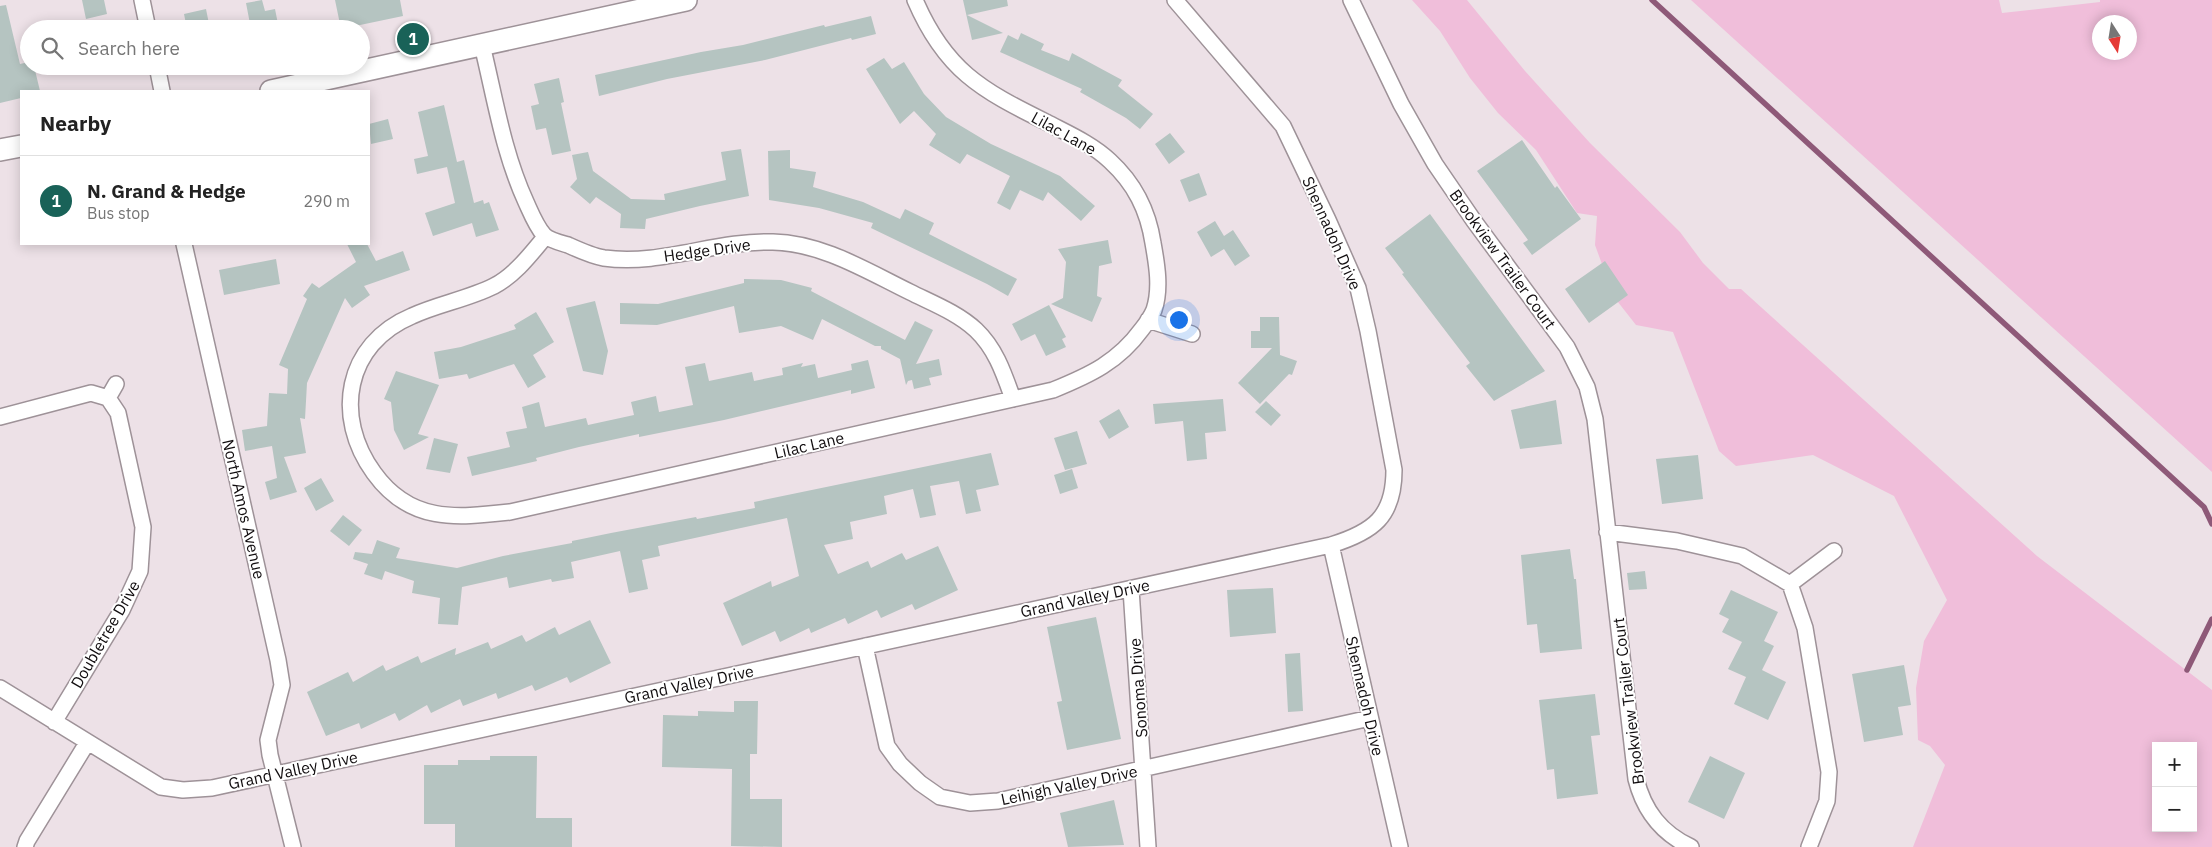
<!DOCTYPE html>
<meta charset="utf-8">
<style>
:root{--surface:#fff;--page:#f2f2f2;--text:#222;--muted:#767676;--line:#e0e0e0;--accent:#196258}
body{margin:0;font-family:"IBM Plex Sans",sans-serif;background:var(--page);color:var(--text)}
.controls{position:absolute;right:15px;bottom:15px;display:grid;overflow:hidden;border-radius:0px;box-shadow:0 2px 12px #0003}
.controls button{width:45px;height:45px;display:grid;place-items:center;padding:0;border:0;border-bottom:1px solid var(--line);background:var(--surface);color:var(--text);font:25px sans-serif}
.compass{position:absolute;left:2092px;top:15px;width:45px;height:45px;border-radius:50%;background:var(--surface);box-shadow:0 2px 12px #0003;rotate:168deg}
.you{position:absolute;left:1178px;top:319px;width:18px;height:18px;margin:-12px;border:4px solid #fff;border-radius:50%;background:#1a73e8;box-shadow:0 0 0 8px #1a73e833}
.badge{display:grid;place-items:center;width:32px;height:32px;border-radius:50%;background:var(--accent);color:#fff;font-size:16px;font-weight:700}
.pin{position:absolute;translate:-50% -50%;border:2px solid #fff;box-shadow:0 1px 5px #0006}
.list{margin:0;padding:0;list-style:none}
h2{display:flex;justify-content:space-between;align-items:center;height:65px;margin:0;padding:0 20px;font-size:21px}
h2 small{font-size:16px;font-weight:400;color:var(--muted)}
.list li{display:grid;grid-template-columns:32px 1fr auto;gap:15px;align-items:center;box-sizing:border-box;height:90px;padding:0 20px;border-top:1px solid var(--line)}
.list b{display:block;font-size:19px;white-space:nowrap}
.list p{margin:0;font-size:16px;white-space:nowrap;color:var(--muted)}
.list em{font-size:16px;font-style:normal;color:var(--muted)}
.icon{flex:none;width:28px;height:28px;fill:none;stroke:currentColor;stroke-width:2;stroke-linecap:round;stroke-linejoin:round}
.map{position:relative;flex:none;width:2212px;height:847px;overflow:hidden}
.search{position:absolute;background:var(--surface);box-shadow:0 2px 12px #0003;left:20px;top:20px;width:350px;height:55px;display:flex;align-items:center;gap:12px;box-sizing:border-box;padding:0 18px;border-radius:28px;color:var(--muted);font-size:19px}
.panel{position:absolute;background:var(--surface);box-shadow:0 2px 12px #0003;left:20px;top:90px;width:350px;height:155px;border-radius:0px}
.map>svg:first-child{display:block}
</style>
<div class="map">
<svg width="2212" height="847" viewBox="0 0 2212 847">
<rect width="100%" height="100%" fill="#ede1e7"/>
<!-- green -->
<path fill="#f0beda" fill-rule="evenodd" d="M 1412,0 L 1467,0 L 1525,71 L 1590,143 L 1680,232 L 1703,263 L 1729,289 L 1741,289 L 2037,556 L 2212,690 L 2212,847 L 1913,847 L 1945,765 L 1930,746 L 1918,740 L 1916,688 L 1924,641 L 1947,600 L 1894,496 L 1813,455 L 1736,466 L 1719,451 L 1673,332 L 1636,325 L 1614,297 L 1595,245 L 1597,216 L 1577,213 L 1536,150 L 1498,113 L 1470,78 L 1440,31 ZM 2156,746 L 2193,746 L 2193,828 L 2156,828 Z
M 1691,0 L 1999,0 L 2002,13 L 2100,2 L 2100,0 L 2212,0 L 2212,472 ZM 2100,22 L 2130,22 L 2130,52 L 2100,52 Z"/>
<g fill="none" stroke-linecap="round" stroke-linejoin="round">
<!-- stream -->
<path stroke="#8e5978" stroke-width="5.5" d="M 1652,0 L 2204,507 L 2212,524
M 2187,670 L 2212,619"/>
</g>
<!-- building -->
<path fill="#b5c4c1" d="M 82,0 L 104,0 L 107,14 L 86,19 Z
M 262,0 L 265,11 L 275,9 L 279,29 L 251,29 L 246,3 Z
M 335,0 L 400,0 L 403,16 L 341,29 Z
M 963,0 L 1007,0 L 1008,6 L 967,15 L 1003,33 L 972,40 Z
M 6,5 L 20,64 L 29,62 L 29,66 L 34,66 L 40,91 L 21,91 L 21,98 L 0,103 L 0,6 Z
M 206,9 L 210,29 L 187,29 L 184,14 Z
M 871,16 L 876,34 L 852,40 L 851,38 L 765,60 L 667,79 L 599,96 L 595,75 L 701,52 L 743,45 L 824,25 L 825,27 Z
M 1021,33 L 1044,44 L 1041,50 L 1069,61 L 1072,53 L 1122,80 L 1118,86 L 1153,114 L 1140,129 L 1126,118 L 1080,92 L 1082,89 L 1000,52 L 1008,35 L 1018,40 Z
M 884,58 L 892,69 L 904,62 L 924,94 L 946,117 L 991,144 L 1060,176 L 1095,206 L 1081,221 L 1048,192 L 1043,201 L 1020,190 L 1010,210 L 997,203 L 1010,176 L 967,154 L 960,164 L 929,145 L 936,134 L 914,111 L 900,124 L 866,69 Z
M 559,78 L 564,102 L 561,103 L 571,151 L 552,155 L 546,128 L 536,130 L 531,106 L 539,104 L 534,84 Z
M 444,105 L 457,162 L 464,160 L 474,203 L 483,200 L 484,204 L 489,202 L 499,230 L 476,237 L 472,223 L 433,236 L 425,213 L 455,203 L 447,167 L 417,174 L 414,159 L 428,156 L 418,112 Z
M 388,119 L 393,139 L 371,144 L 369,124 Z
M 1170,133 L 1185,152 L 1169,164 L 1155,144 Z
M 1522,140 L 1555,188 L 1557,186 L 1581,219 L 1532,255 L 1523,243 L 1528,240 L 1477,171 Z
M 741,149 L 749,196 L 700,206 L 646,219 L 645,229 L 620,228 L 621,214 L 596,197 L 590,204 L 570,187 L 577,179 L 572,155 L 588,152 L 593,171 L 631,199 L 665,200 L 664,194 L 726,180 L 721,152 Z
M 790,150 L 790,168 L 816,172 L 813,187 L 863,202 L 900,219 L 905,209 L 934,223 L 929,234 L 1017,279 L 1008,296 L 987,284 L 871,228 L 873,223 L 819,208 L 769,200 L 768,151 Z
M 1199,173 L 1207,195 L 1189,202 L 1180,180 Z
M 1430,214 L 1545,371 L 1494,401 L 1466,366 L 1470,363 L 1402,274 L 1404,273 L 1385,248 Z
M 1215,221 L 1224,236 L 1233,230 L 1250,256 L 1235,266 L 1224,249 L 1211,257 L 1197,232 Z
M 1108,240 L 1112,263 L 1099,266 L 1097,296 L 1102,298 L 1092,322 L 1051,304 L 1063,298 L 1066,262 L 1058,249 Z
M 347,244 L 367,244 L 376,261 L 403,251 L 410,270 L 364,286 L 370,295 L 352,308 L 345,298 L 307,383 L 305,419 L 300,418 L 306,453 L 284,457 L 297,492 L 270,500 L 265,482 L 277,478 L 272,446 L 245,451 L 242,430 L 267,426 L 269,393 L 287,394 L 288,369 L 279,365 L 307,299 L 303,296 L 312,283 L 319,288 L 356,262 Z
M 276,259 L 280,284 L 224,295 L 219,270 Z
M 1605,261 L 1628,295 L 1589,323 L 1565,289 Z
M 744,279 L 781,280 L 812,288 L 811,291 L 905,340 L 915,321 L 933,330 L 916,364 L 939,359 L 942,375 L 929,378 L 931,385 L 914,389 L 912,380 L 908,381 L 906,385 L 900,359 L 881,349 L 881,346 L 875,346 L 822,319 L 813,340 L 781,326 L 739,333 L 734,306 L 657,325 L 620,324 L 620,303 L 658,304 L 744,283 Z
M 595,301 L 608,351 L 603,375 L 583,371 L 566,308 Z
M 1049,305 L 1066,337 L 1062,339 L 1066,347 L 1046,356 L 1035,334 L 1021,341 L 1012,324 Z
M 536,312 L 554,342 L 533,355 L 546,377 L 528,388 L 514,364 L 469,379 L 467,374 L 439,379 L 434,352 L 461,347 L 516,329 L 514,325 Z
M 1260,317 L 1279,317 L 1280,355 L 1297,361 L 1292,375 L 1289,374 L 1260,404 L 1238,383 L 1272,348 L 1251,348 L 1251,331 L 1260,331 Z
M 868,360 L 875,388 L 851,394 L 851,390 L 724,420 L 639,437 L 639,434 L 579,447 L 536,458 L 537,461 L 472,476 L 467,457 L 510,447 L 506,432 L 527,428 L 522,407 L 539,402 L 545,427 L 586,418 L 588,425 L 634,415 L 631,402 L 656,396 L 659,412 L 693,405 L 685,367 L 705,363 L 709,381 L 752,372 L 754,381 L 783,375 L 782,368 L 803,363 L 801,367 L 815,364 L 818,378 L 852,370 L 851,364 Z
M 396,371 L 439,385 L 418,434 L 429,437 L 404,450 L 394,430 L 391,402 L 384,399 Z
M 1223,399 L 1226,431 L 1205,433 L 1207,459 L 1187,461 L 1183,421 L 1155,424 L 1153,404 Z
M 1556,400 L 1562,444 L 1520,449 L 1511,410 Z
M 1266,401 L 1281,415 L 1271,426 L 1255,412 Z
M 1119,409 L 1129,427 L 1109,439 L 1099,421 Z
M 1077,431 L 1087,464 L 1065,470 L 1054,438 Z
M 434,438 L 458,444 L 450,473 L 426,469 Z
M 991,453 L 999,485 L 976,490 L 981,511 L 966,514 L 959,481 L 930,486 L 936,515 L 920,518 L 913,489 L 884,496 L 887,514 L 850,522 L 853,539 L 824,545 L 838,574 L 868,561 L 871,568 L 902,553 L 906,560 L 938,546 L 958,590 L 915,610 L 912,604 L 881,618 L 877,610 L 848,624 L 845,618 L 811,633 L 809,628 L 780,642 L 775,631 L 742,646 L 723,603 L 771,581 L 772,587 L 799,576 L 787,518 L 658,546 L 660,556 L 642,560 L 648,589 L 629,593 L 620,551 L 571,562 L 574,578 L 552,582 L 551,579 L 509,588 L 507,577 L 462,587 L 458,625 L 438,624 L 440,598 L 412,593 L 414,581 L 385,571 L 382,580 L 364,574 L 368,564 L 353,559 L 355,552 L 372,554 L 377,540 L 400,548 L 396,558 L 457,568 L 503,556 L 572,543 L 572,541 L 611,533 L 696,517 L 697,519 L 755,508 L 754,502 Z
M 1698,455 L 1703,499 L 1662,504 L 1656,459 Z
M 1072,469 L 1078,488 L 1060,494 L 1054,475 Z
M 321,478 L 334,501 L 316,511 L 304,488 Z
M 343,515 L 362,530 L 349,546 L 330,531 Z
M 1570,549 L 1574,579 L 1576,579 L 1582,649 L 1540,653 L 1537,624 L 1527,625 L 1521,555 Z
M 1645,571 L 1647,589 L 1629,590 L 1627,573 Z
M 1273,588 L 1276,633 L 1230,637 L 1227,590 Z
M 1731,590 L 1778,612 L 1764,641 L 1774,646 L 1762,670 L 1786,682 L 1768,720 L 1734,704 L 1746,677 L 1728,669 L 1742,642 L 1722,632 L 1729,619 L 1719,614 Z
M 1096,617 L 1121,739 L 1067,750 L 1057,702 L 1062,701 L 1047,627 Z
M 590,620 L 611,663 L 570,683 L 567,677 L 535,691 L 532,685 L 498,699 L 496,693 L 463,706 L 460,699 L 431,713 L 427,705 L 399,721 L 395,713 L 361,729 L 359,723 L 326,736 L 307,692 L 348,672 L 353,682 L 383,665 L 386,671 L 418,656 L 421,663 L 456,648 L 455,655 L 488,642 L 491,649 L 522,635 L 526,642 L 555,627 L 559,635 Z
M 1300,653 L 1303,711 L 1288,712 L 1285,654 Z
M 1904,665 L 1911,705 L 1898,707 L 1903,735 L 1864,742 L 1852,674 Z
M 1595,694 L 1600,735 L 1591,736 L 1598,794 L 1557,799 L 1554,769 L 1547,770 L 1539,700 Z
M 734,701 L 758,701 L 757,754 L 750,754 L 750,799 L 782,799 L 782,847 L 731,846 L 732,769 L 662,767 L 663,715 L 698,716 L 698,711 L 734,712 Z
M 490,756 L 537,756 L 536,818 L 572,818 L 572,847 L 455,847 L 455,824 L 424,824 L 424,765 L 458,765 L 458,760 L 490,760 Z
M 1710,756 L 1745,773 L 1724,819 L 1688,802 Z
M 1114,800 L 1124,845 L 1068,847 L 1060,813 Z"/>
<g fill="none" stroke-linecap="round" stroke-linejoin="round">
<defs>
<path id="minor" d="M 142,0 L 148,29
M 1351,0 L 1401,104 L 1435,164 L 1474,221 L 1567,347 L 1587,387 L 1595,419 L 1636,779 C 1644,811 1661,833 1691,847
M 482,45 C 495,98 503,152 526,202 C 531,213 536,226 544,235 C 549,240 561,243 568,245 C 579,250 592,256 604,258 C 661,266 716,240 773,242 C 822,243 867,271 910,292 C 932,303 958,313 976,330 C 996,349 1004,374 1013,399
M 157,66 L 162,91
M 545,237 C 530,255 515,275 494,286 C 468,299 438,304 412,316 C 345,344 333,417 374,473 C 410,523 455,518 510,512 L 1053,390 C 1090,375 1118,362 1142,329 C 1146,324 1151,317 1154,310 C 1161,289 1157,265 1153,243 C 1148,210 1135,184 1110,161 C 1092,144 1069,134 1046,122 C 981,90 945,70 915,0
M 184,244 L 278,660 L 282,685 L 268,740 L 270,755 L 293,847
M 1148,320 L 1192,334
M 108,398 L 116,384
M 0,417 L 91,393 L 108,398
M 1607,532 L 1677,541 L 1742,556 L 1790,584 L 1805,628 L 1829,772 L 1827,801 L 1809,847
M 1331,545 L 1400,847
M 1790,584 L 1834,551
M 1131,589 L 1148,847
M 865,646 L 887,746 L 900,764 L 920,783 L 940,797 L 970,803 L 998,801 L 1370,718
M 0,688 L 161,787 L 183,790 L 212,788 L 1331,545 C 1373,532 1394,517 1394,470 L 1368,331 L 1358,288 L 1328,220 L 1283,126 L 1175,0
M 54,722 L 122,610 L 140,571 L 143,527 L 118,413 L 108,398
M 25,847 L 27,841 L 87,743"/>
<path id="secondary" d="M 271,91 L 686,0
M 0,150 L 21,146"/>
</defs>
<!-- minor casing -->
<use href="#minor" stroke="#9e9298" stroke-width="18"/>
<!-- secondary casing -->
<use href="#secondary" stroke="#9e9298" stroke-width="24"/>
<!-- minor -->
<use href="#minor" stroke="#fff" stroke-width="15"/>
<!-- secondary -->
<use href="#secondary" stroke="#fff" stroke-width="21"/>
</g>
<g text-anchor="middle" stroke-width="4" stroke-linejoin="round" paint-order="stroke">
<!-- street labels -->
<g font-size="16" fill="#110d0f" stroke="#fff">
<text transform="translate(1064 133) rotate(29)" y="6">Lilac Lane</text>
<text transform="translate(1332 233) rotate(66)" y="6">Shennadoh Drive</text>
<text transform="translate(707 250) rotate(-8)" y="6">Hedge Drive</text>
<text transform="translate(1503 259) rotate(54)" y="6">Brookview Trailer Court</text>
<text transform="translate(809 445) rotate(-13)" y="6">Lilac Lane</text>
<text transform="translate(244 509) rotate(77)" y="6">North Amos Avenue</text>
<text transform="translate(1085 598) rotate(-12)" y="6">Grand Valley Drive</text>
<text transform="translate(105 634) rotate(-60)" y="6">Doubletree Drive</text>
<text transform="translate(689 684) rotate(-12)" y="6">Grand Valley Drive</text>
<text transform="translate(1138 688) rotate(-94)" y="6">Sonoma Drive</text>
<text transform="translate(1365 696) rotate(77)" y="6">Shennadoh Drive</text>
<text transform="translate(1628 701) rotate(-97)" y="6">Brookview Trailer Court</text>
<text transform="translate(293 770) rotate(-12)" y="6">Grand Valley Drive</text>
<text transform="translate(1069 785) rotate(-12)" y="6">Leihigh Valley Drive</text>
</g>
</g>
</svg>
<div class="controls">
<button>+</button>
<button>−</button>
</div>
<svg class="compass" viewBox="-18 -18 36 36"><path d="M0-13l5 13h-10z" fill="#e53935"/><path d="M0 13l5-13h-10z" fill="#767676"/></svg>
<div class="you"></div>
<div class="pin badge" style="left:413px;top:39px">1</div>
<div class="search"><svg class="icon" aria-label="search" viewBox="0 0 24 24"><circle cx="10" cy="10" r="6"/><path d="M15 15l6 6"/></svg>Search here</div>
<section class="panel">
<h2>Nearby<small></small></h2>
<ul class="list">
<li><span class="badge">1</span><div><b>N. Grand &amp; Hedge</b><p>Bus stop</p></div><em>290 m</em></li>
</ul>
</section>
</div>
